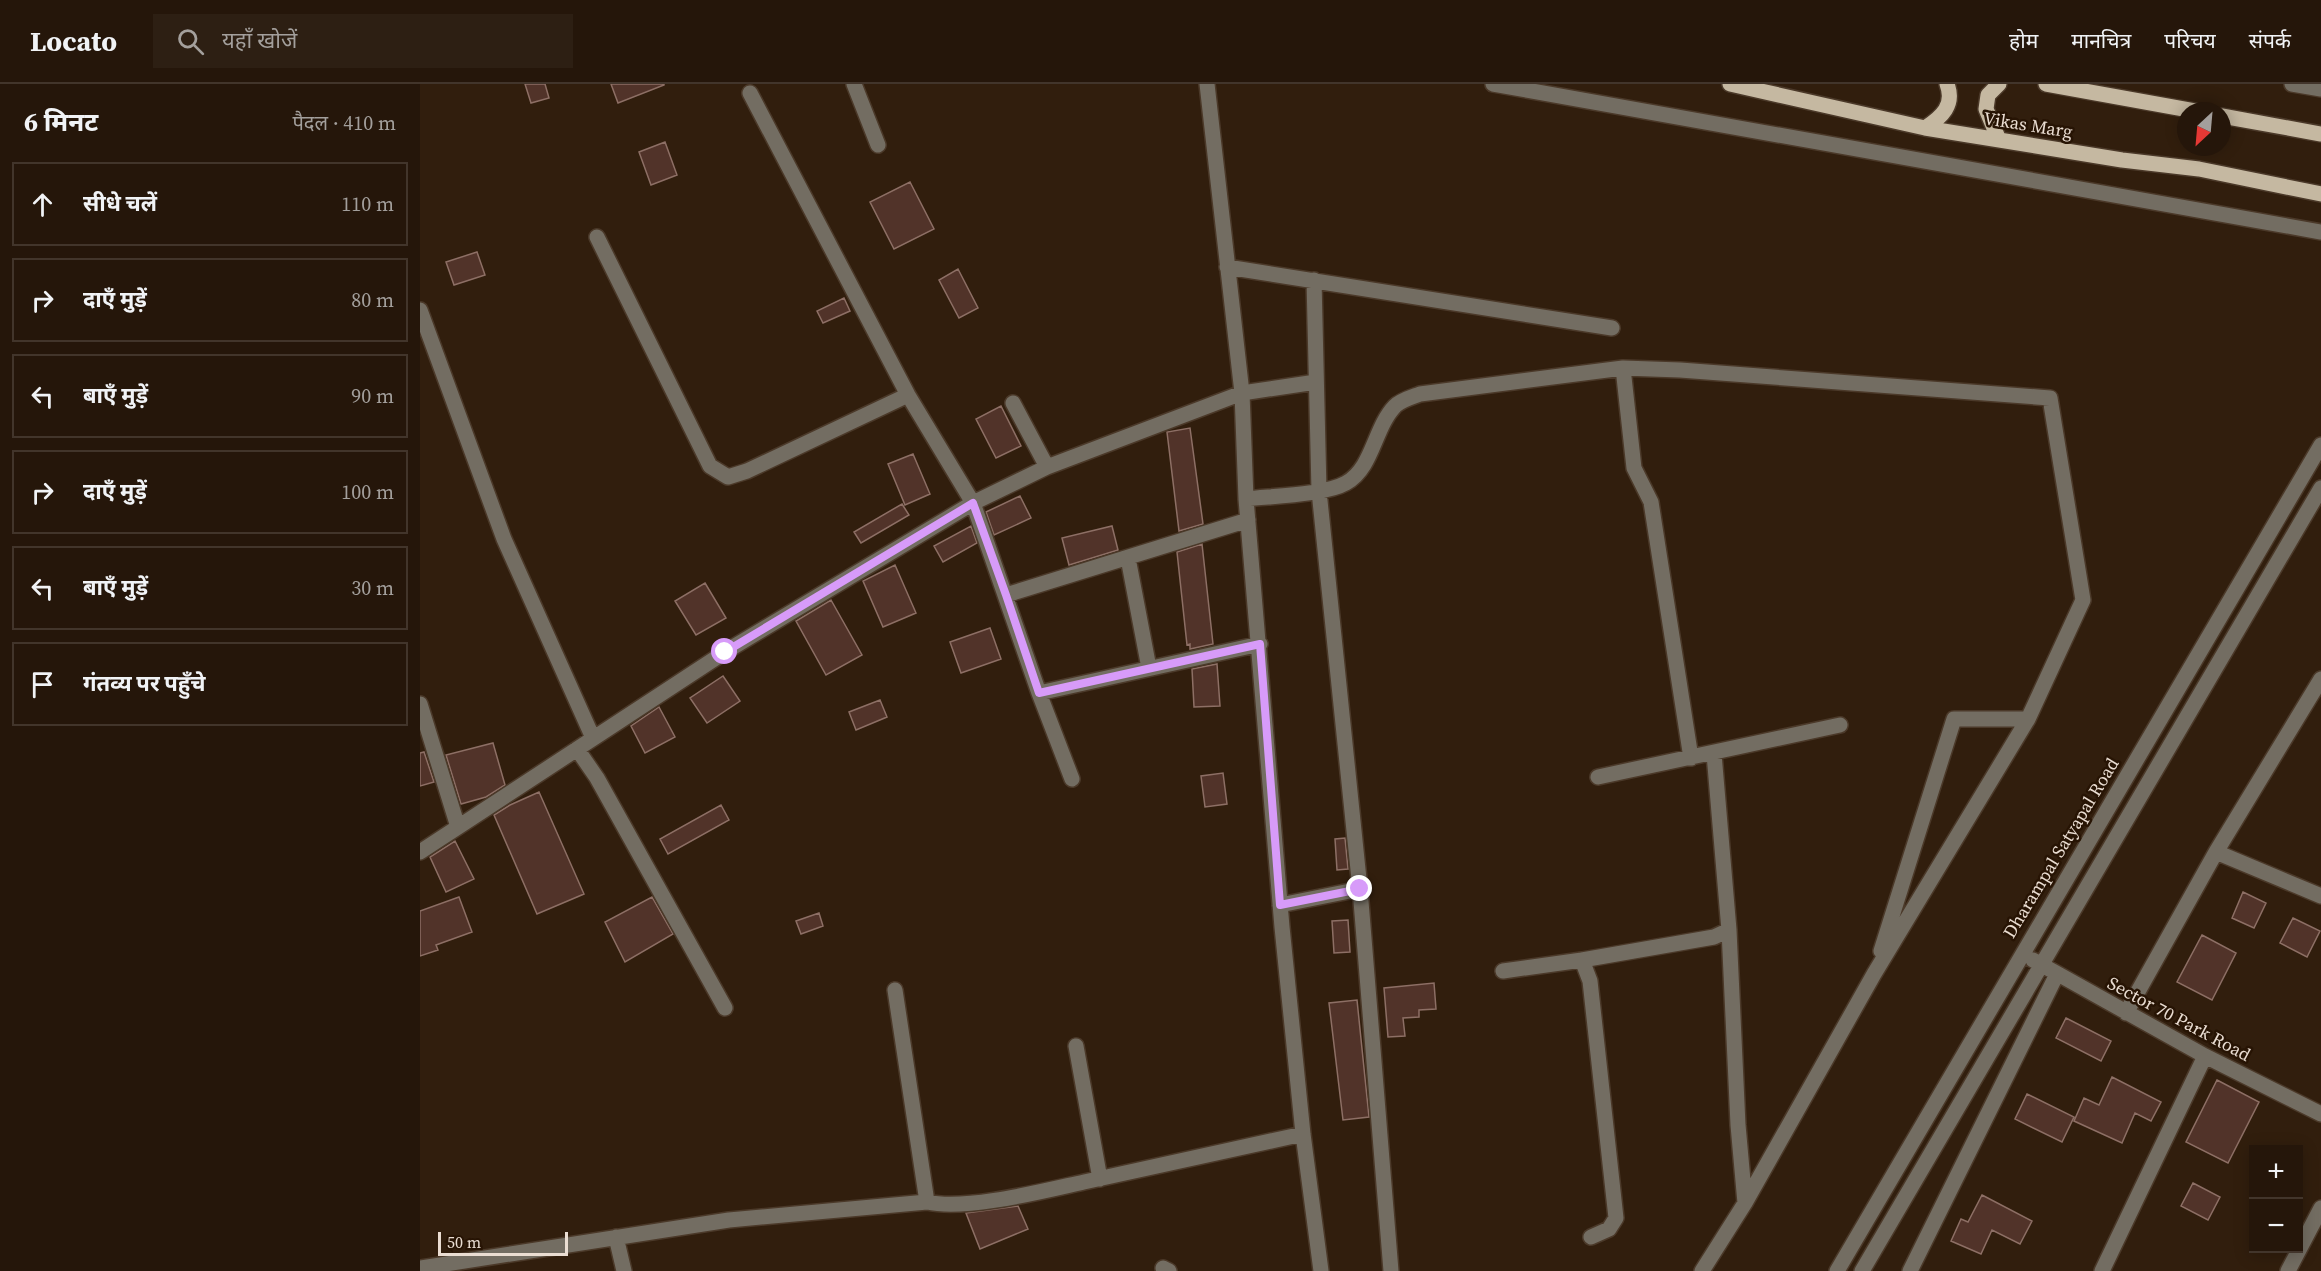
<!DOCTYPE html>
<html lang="hi">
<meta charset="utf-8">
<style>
:root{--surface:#25160a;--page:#2d1f13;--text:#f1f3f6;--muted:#a39f9c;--line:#42352b}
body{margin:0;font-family:"Source Serif 4","Noto Sans Devanagari",serif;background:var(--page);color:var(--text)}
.controls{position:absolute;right:18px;bottom:18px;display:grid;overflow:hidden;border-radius:0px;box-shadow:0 3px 15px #0003}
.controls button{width:54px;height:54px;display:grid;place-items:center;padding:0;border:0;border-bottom:2px solid var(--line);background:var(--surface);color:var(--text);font:30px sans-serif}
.compass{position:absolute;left:1757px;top:18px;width:54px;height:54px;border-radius:50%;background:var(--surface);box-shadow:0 3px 15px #0003;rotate:206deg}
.scale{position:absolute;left:18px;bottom:15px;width:130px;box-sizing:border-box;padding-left:6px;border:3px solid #eaddd2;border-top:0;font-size:16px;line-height:21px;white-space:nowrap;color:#eaddd2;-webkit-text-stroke:4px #271404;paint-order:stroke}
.stop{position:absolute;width:18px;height:18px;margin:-14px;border:4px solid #d79bf9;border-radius:50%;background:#fff}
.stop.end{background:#d79bf9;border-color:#fff;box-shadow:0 2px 6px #0008}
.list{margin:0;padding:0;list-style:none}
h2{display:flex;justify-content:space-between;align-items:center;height:78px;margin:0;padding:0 24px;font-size:26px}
h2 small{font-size:20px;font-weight:400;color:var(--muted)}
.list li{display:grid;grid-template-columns:39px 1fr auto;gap:18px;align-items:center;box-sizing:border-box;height:84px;margin:0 12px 12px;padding:0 12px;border:2px solid var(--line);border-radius:0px}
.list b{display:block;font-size:22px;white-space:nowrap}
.list em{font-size:20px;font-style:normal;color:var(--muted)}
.icon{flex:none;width:33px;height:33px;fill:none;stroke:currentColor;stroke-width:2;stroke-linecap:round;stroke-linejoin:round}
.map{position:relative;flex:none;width:1901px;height:1187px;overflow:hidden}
header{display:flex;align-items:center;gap:36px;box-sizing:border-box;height:84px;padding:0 30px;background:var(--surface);border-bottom:2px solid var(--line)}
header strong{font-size:28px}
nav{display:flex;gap:33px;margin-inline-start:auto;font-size:21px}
.search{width:420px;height:54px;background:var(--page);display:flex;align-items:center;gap:15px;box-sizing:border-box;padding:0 21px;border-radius:0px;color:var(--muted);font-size:22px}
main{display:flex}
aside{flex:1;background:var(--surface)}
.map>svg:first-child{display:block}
</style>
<header>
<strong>Locato</strong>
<div class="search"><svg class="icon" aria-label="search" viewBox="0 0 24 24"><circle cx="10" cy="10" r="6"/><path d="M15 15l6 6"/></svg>यहाँ खोजें</div>
<nav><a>होम</a><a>मानचित्र</a><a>परिचय</a><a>संपर्क</a></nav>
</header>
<main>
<aside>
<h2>6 मिनट<small>पैदल · 410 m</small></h2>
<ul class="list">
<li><svg class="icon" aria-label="ahead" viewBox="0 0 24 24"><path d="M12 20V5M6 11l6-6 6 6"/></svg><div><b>सीधे चलें</b></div><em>110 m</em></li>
<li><svg class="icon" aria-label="right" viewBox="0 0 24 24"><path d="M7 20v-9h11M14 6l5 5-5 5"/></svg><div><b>दाएँ मुड़ें</b></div><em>80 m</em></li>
<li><svg class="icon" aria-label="left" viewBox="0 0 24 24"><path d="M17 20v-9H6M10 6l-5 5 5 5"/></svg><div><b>बाएँ मुड़ें</b></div><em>90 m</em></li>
<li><svg class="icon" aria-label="right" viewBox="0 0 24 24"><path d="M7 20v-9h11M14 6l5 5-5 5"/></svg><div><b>दाएँ मुड़ें</b></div><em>100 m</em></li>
<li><svg class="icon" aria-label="left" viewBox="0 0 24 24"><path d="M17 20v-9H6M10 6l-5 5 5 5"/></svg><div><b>बाएँ मुड़ें</b></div><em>30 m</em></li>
<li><svg class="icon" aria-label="arrive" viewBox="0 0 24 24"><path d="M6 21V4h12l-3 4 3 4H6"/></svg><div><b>गंतव्य पर पहुँचे</b></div></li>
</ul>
</aside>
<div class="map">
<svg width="1901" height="1187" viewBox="0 0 1901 1187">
<rect width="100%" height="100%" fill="#311e0d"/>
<!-- building -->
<path fill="#513329" stroke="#8d6f65" stroke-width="1.5" d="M 105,0 L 125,0 L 129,14 L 111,19 Z
M 191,0 L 244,0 L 244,1 L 198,19 Z
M 245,58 L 257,91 L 231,101 L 219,68 Z
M 490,98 L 514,145 L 474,165 L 450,118 Z
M 57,168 L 65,191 L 34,201 L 26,178 Z
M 538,185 L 558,224 L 539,234 L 519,196 Z
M 424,214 L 430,227 L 403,239 L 397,227 Z
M 581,322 L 601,362 L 576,374 L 556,335 Z
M 770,344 L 783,440 L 759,447 L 747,348 Z
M 493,370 L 510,410 L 485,421 L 468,380 Z
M 600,412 L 611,434 L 574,451 L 566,428 Z
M 482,420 L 489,431 L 441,459 L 434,448 Z
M 551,442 L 557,459 L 523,478 L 514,462 Z
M 692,442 L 698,466 L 649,481 L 642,454 Z
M 782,460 L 793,560 L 770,565 L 770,560 L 767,561 L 757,468 Z
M 475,481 L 496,529 L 463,543 L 443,497 Z
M 285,499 L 306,534 L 276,551 L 255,517 Z
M 411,516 L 442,571 L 406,591 L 376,537 Z
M 570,544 L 581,575 L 541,589 L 530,558 Z
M 797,580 L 800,622 L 774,623 L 772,585 Z
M 303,592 L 320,617 L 287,639 L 270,614 Z
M 460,616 L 467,633 L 436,646 L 429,628 Z
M 239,623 L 255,653 L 225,669 L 211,642 Z
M 73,659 L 85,701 L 66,713 L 41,720 L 26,671 Z
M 4,668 L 14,698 L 0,702 L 0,669 Z
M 803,689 L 807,720 L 785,723 L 781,692 Z
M 119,708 L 164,810 L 117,830 L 74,731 L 90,721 Z
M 301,721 L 309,736 L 248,770 L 240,755 Z
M 925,754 L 928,785 L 917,786 L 915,755 Z
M 35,757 L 54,795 L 26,808 L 10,773 Z
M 1823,808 L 1846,819 L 1834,844 L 1812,834 Z
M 39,813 L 52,848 L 16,861 L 18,866 L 0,872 L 0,827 Z
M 232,813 L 253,850 L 205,878 L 185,838 Z
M 399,829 L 403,842 L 381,850 L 376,837 Z
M 1873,834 L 1900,847 L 1887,873 L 1860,859 Z
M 928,836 L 930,868 L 914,869 L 912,837 Z
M 1782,851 L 1816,869 L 1792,916 L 1757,898 Z
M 1014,899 L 1016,925 L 999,926 L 999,933 L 983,934 L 985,952 L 968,953 L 964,904 Z
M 937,916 L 949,1033 L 923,1036 L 909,919 Z
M 1646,934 L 1691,957 L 1681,977 L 1636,954 Z
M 1692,993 L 1741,1018 L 1731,1037 L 1715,1029 L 1702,1059 L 1654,1037 L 1664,1014 L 1679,1021 Z
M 1797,996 L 1839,1018 L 1808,1079 L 1766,1058 Z
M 1607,1010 L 1654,1033 L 1642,1058 L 1595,1035 Z
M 1773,1099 L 1800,1113 L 1788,1136 L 1761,1122 Z
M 1562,1111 L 1612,1137 L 1600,1160 L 1572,1146 L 1561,1170 L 1531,1157 L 1541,1135 L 1548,1138 Z
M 598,1122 L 608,1145 L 560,1165 L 546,1129 Z"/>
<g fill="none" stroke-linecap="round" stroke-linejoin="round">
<defs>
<path id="minor" d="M 434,0 L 458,61
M 787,0 L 822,309 L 826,415 L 862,843 L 883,1050 L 901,1187
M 1073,0 L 1901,148
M 1872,0 L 1901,5
M 330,9 L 488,311 L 553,419 L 619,609 L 652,695
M 177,153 L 290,382 L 308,393 L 327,387 L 488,311
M 807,183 L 1192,244
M 894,196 L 899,407 L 940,805
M 0,226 L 84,455 L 173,654
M 1203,284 L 1214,384 L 1231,418 L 1271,674
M 593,319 L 627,383
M 826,415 C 851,412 905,411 926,399 C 953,384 954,344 975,322 C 981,316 992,313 1000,310 L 1203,284 L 1260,286 L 1630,314 L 1663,516 L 1608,635 L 1454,890 L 1325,1119 L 1282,1187
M 708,474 L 729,584
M 586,511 L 828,436
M 619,609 L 840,560
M 0,620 L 38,743
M 157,665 L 177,694 L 305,924
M 1178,693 L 1420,641
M 0,768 L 305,568 L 553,419 L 627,383 L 822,309 L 896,298
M 1796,768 L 1901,812
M 860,821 L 940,805 L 971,1187
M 1309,846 L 1318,1041 L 1325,1119
M 1461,867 L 1534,635 L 1608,635
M 1613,876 L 1785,972 L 1901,1030
M 1083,887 L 1162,876
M 475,906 L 507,1118
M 1706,929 L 1796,768 L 1901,595
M 656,962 L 680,1095
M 196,1153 L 204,1187
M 1171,1153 L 1189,1145 L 1196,1134 L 1170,897 L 1162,876 L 1294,853 L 1309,846 L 1294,670
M 0,1184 L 309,1136 L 507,1118 C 546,1127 623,1107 664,1098 C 737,1082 810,1066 883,1050
M 743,1184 L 749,1187
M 1417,1187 L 1901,361
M 1442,1187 L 1901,404
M 1490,1187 L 1637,890
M 1682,1187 L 1785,972
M 1868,1187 L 1901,1124"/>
<path id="major" d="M 1310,0 L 1505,44 L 1702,76 L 1779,85 L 1901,110
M 1579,0 L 1568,11 L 1566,25 L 1579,56
M 1626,0 L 1775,27
M 1802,32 L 1901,50
M 1505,44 C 1522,33 1535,21 1527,0"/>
</defs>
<!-- minor casing -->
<use href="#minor" stroke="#4b3929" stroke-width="18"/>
<!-- major casing -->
<use href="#major" stroke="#4b3929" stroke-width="18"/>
<!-- minor -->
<use href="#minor" stroke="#736d62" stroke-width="15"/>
<!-- major -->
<use href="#major" stroke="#c5b8a1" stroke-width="15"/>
</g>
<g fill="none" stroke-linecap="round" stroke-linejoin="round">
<!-- route -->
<path stroke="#d79bf9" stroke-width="8" d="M 305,568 L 553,419 L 586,511 L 619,609 L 840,560 L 860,821 L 940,805"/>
</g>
<g text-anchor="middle" stroke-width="5" stroke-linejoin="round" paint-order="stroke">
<!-- street labels -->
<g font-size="18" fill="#eaddd2" stroke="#271404">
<text transform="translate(1608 41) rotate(9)" y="6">Vikas Marg</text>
<text transform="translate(1641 764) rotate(-59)" y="6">Dharampal Satyapal Road</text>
<text transform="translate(1759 935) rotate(28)" y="6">Sector 70 Park Road</text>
</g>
</g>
</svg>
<div class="controls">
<button>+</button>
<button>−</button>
</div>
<svg class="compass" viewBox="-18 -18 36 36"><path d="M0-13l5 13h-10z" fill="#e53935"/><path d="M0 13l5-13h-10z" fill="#a39f9c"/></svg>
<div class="scale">50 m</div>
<div class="stop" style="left:305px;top:568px"></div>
<div class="stop end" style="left:940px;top:805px"></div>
</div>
</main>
